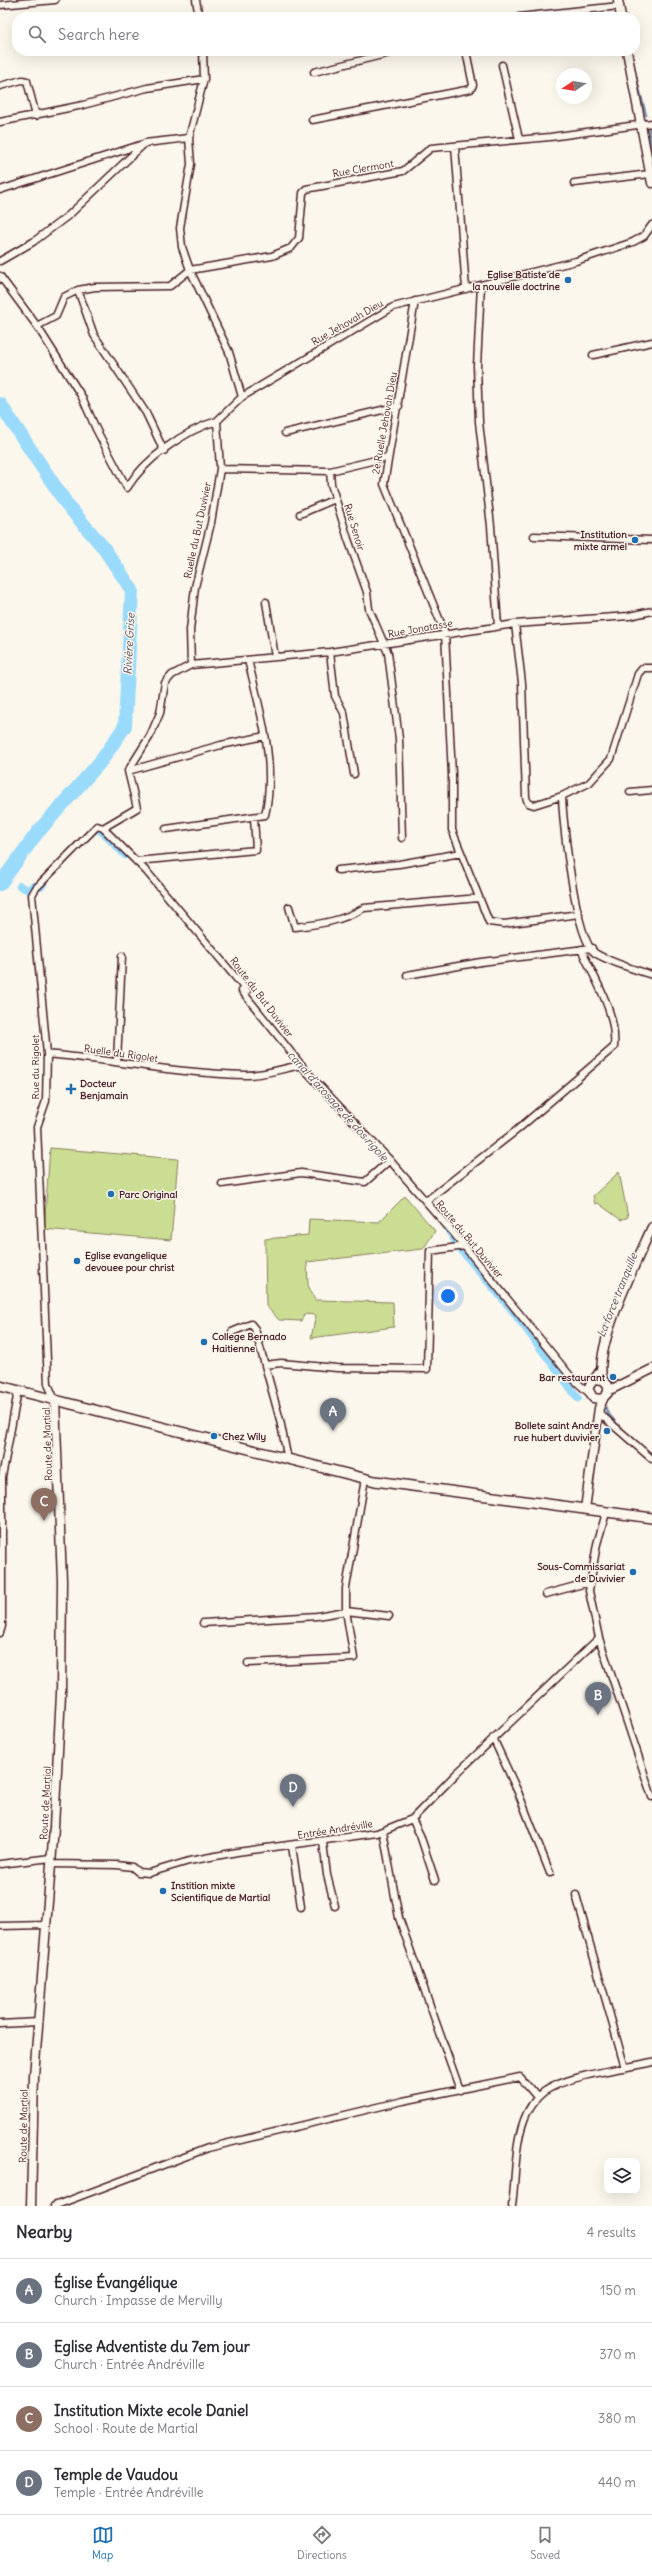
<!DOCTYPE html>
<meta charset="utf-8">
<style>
:root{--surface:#fff;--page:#f7f7f7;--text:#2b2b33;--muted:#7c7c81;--line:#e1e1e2;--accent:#1f6fb2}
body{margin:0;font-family:Delius,sans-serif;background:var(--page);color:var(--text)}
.controls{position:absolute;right:12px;bottom:12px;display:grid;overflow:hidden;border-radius:8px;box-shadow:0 4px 16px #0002}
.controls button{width:36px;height:36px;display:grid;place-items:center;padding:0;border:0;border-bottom:1px solid var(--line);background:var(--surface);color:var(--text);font:20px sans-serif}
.compass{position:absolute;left:556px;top:68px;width:36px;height:36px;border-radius:50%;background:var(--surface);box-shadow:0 4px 16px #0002;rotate:258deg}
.you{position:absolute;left:448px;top:1296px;width:14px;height:14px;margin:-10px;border:3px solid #fff;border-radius:50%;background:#1a73e8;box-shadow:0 0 0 6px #1a73e833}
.badge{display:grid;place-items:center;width:26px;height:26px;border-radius:50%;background:var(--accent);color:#fff;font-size:13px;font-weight:700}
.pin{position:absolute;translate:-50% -33px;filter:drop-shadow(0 1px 2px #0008)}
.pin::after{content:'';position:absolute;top:21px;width:14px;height:12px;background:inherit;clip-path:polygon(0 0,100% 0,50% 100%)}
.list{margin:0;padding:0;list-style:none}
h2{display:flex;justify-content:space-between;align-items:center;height:52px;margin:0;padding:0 16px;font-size:17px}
h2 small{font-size:13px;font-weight:400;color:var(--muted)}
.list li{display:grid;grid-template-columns:26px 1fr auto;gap:12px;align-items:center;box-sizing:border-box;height:64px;padding:0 16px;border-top:1px solid var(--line)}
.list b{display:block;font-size:15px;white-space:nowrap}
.list p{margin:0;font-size:13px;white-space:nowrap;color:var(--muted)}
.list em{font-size:13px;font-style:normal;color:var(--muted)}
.icon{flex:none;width:22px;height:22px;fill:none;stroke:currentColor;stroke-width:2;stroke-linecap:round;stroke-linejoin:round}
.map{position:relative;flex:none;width:652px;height:2206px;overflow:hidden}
.search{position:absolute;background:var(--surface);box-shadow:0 4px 16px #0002;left:12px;right:12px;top:12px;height:44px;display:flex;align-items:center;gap:10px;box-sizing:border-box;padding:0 14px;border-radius:16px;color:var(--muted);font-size:15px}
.sheet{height:308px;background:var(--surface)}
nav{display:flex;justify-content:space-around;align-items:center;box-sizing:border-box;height:56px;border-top:1px solid var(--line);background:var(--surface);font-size:11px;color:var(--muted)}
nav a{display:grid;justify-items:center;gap:2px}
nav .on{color:var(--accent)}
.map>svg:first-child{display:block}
</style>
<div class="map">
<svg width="652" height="2206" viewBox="0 0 652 2206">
<rect width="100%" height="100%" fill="#fbf7ec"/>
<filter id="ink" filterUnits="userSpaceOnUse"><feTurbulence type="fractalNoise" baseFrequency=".025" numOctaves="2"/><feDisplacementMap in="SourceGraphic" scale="8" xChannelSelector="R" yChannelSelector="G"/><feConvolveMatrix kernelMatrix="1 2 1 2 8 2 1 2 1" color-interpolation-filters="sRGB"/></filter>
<g filter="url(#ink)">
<!-- green -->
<path fill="#cadd92" stroke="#8a7e5e" d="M 50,1148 L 178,1159 L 171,1240 L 44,1229 Z
M 619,1172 L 628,1217 L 621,1220 L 598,1203 L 595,1204 L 593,1196 Z
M 405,1196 L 435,1231 L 423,1249 L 307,1262 L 308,1285 L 315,1300 L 393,1302 L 394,1327 L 311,1338 L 316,1315 L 304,1314 L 301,1321 L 279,1320 L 266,1306 L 265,1239 L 308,1235 L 309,1219 L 379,1222 Z"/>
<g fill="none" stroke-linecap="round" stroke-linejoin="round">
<!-- stream -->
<path stroke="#7a8fa8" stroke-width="2.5" d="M 635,73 L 646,115
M 649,126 L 652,159
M 604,1403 L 607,1412 L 621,1429"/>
<!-- canal -->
<path stroke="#9adafb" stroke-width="8" d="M 94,831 L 97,827 L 125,855
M 20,886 L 28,890 L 33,886 L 41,887 L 43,884
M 447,1228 L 462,1251 L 512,1310 L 578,1398"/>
<!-- river -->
<path stroke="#9adafb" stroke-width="14" d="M 0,404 L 68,506 L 103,547 L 132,590 L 125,726 L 101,761 L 37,833 L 0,884"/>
<defs>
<path id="minor" d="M 196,0 L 199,17
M 0,5 L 55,0
M 519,17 L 619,6
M 502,65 L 519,139
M 314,72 L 398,51
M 0,86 L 22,80 L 27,81 L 36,116
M 312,120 L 471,89 L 473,85 L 466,51
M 0,122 L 83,105 L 147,88 L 204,79
M 455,146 L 466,289
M 574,183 L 650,174
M 0,190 L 143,144
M 0,261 L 33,242 L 69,215 L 145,143 L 189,138
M 0,276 L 37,326 L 82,397 L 96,429 L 127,488
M 481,285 L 477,366 L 479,422 L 491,526 L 498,626
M 78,290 L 94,335 L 146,413 L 164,451
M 415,301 L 384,484 L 445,633 L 452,775 L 452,830 L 489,922 L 504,924 L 579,914
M 37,326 L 56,316 L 64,297 L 78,290 L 95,287 L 170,286 L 190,270 L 272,256 L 291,248 L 299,238 L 303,193 L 306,189 L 403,171 L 431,148 L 550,137 L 652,123
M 593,355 L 652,342
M 242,397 L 393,307 L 576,261 L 633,242 L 644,236 L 652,225
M 285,433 L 399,406
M 388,457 L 330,471 L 331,484 L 348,539 L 367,592 L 369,609 L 388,653 L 399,739 L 402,838
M 220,469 L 330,471
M 127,488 C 144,460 185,430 217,421
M 300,514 L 335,499
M 534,536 L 652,540
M 266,602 L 275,657
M 515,624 L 522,683 L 526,797 L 528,803 L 534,805 L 562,796
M 330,652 L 335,696 L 344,713 L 354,774
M 191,665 L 330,652 L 515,624 L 629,616 L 652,611
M 652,668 L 643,668 L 638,674 L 611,759 L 589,783 L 562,796 C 563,822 575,939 595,953 C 606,960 639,971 652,975
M 128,771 L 221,745 L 265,736
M 630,792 L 652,790
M 103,828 L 137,808 L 128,771 L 150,736 L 160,713 L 165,683 L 172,675 L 191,665 L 190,630 L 195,587 L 211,523 L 220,469 L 217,421 L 242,397 L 229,352 L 190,270 L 182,247 L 180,228 L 191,164 L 189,138 L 204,79 L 203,51
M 166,829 L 265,815 C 277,764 260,710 248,660
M 136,861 L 256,850 L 254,817
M 338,870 L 399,864 L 461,853
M 289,907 L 295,927 C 321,924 342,921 364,908 L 479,898
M 407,975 L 481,962 L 592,948
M 47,1054 C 114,1060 180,1074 247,1075 C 265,1075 284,1068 302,1065
M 117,1062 L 122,956
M 222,1184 L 301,1173 L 365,1182 L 390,1160
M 426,1201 L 517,1130 L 614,1047 C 617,1013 595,980 581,949
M 232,1332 L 251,1324 L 255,1329 L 280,1420 L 288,1460
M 265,1365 L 281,1363 L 337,1368 L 427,1369 L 430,1251 L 465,1246
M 55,1400 L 48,1384 L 37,1127 L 46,1101 L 47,1054 L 32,895 L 36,888 L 97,826 L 103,828 L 147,872 L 247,991 L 242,991 L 306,1071 L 387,1157 L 456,1236 L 572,1378 L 589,1393
M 599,1413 L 652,1459
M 606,1513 L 597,1544 L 589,1591 L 599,1638 L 652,1797
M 546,1594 L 590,1582
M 203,1623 L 317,1616 L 346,1611 L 389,1616
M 0,1633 L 2,1626 L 2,1477 L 18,1391
M 248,1663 L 354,1658 L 346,1611 L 346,1588 L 365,1479
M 493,1738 L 518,1792 L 550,1873
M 412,1819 L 420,1835 L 435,1880
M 383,1831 L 399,1918 L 460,2090
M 323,1842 L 327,1875 L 335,1906
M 292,1846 L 301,1907
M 0,1864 L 51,1858
M 51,1864 L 117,1865 L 132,1867 L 138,1872 L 149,1873 L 189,1861 L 237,1852 L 377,1833 L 412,1819 L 455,1775 L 599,1638
M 576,1895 L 625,2068
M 0,1926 L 47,1925
M 0,2024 L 38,2022
M 54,2206 L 208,2148 L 403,2101 L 520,2077 L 537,2097
M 512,2206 C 516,2177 514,2140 527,2113 C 532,2103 541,2092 552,2087 C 578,2074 622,2069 652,2062"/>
<path id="tertiary" d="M 618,0 L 621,17
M 627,51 L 652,183
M 594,1379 L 603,1380 L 608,1385 L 608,1393 L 602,1399 L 593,1398 L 588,1388 L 600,1371
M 603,1380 C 592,1350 638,1259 652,1227
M 608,1391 L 652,1369
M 585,1509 L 599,1408 L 604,1397
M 31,2206 L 34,2076 L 54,1827 L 61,1694 L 62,1581 L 55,1400"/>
<path id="secondary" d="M 0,1386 L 375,1481 L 652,1518"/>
</defs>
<!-- minor casing -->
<use href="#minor" stroke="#4a1f2b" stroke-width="9"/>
<!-- tertiary casing -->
<use href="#tertiary" stroke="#4a1f2b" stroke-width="11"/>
<!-- secondary casing -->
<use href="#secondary" stroke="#4a1f2b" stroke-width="12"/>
<!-- minor -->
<use href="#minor" stroke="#fbf7ec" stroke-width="6"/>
<!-- tertiary -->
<use href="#tertiary" stroke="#fbf7ec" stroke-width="8"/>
<!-- secondary -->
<use href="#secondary" stroke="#fbf7ec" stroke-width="9"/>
</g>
</g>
<!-- markers -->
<g fill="#1f6fb2" stroke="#fbf7ec" stroke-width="1.5">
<circle cx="568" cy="280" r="4"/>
<circle cx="635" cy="540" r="4"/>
<path d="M69 1083h4v4h4v4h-4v4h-4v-4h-4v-4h4z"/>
<circle cx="111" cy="1194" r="4"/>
<circle cx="77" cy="1261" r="4"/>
<circle cx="204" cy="1342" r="4"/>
<circle cx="613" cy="1377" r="4"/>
<circle cx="607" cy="1431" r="4"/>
<circle cx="214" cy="1436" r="4"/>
<circle cx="633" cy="1572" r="4"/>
<circle cx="163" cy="1891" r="4"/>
</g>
<g text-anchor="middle" stroke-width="3" stroke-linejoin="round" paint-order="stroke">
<!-- street labels -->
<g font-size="10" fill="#4a1f2b" stroke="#fbf7ec">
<text transform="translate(363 168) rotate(-10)" y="4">Rue Clermont</text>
<text transform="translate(347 322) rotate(-30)" y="4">Rue Jehovah Dieu</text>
<text transform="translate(384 423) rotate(-80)" y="4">2e Ruelle Jehovah Dieu</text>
<text transform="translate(355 527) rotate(73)" y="4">Rue Senoir</text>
<text transform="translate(197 530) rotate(-78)" y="4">Ruelle du But Duvivier</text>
<text transform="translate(420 628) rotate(-10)" y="4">Rue Jonatasse</text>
<text transform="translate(262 997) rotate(53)" y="4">Route du But Duvivier</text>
<text transform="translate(121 1053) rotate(8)" y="4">Ruelle du Rigolet</text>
<text transform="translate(35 1067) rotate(-90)" y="4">Rue du Rigolet</text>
<text transform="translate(470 1239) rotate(50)" y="4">Route du But Duvivier</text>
<text transform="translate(47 1444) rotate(-92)" y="4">Route de Martial</text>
<text transform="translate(45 1803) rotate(-87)" y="4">Route de Martial</text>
<text transform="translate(335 1829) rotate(-9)" y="4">Entrée Andréville</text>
<text transform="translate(23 2126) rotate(-89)" y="4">Route de Martial</text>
</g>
<!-- poi labels -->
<g font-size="10" font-weight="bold" fill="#4a1f2b" stroke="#fbf7ec" text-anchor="start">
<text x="560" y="278" text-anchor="end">Eglise Batiste de<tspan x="560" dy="12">la nouvelle doctrine</tspan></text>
<text x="627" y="538" text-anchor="end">Institution<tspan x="627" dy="12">mixte armel</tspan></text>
<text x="80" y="1087">Docteur<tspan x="80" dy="12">Benjamain</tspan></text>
<text x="119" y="1198">Parc Original</text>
<text x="85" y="1259">Eglise evangelique<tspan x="85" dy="12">devouee pour christ</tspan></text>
<text x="212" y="1340">College Bernado<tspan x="212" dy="12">Haitienne</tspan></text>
<text x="605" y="1381" text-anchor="end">Bar restaurant</text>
<text x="599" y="1429" text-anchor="end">Bollete saint Andre<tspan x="599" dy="12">rue hubert duvivier</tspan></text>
<text x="222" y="1440">Chez Wily</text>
<text x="625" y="1570" text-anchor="end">Sous-Commissariat<tspan x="625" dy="12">de Duvivier</tspan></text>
<text x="171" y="1889">Instition mixte<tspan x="171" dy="12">Scientifique de Martial</tspan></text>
</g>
<!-- water labels -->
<g font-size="11" font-style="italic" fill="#5e4e5f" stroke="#fbf7ec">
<text transform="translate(129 644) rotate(-87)" y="4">Rivière Grise</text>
<text transform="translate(338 1106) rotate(48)" y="4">canal d'arosage de dos rigole</text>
<text transform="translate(617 1295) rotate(-68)" y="4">La force tranquille</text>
</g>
</g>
</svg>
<div class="controls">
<button><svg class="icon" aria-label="layers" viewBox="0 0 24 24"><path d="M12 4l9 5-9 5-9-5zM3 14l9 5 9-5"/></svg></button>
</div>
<svg class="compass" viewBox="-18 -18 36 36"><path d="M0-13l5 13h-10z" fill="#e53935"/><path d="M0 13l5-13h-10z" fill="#7c7c81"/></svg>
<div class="you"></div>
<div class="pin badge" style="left:333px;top:1431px;background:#6b7280">A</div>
<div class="pin badge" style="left:598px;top:1715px;background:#6b7280">B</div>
<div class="pin badge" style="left:44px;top:1521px;background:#8d6e63">C</div>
<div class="pin badge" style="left:293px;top:1807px;background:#6b7280">D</div>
<div class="search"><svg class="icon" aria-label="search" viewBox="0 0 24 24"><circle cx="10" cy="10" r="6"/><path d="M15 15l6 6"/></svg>Search here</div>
</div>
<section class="sheet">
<h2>Nearby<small>4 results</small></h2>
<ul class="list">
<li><span class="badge" style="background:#6b7280">A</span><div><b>Église Évangélique</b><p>Church · Impasse de Mervilly</p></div><em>150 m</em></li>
<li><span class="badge" style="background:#6b7280">B</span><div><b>Eglise Adventiste du 7em jour</b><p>Church · Entrée Andréville</p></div><em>370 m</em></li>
<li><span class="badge" style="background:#8d6e63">C</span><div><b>Institution Mixte ecole Daniel</b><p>School · Route de Martial</p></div><em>380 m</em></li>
<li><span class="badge" style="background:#6b7280">D</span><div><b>Temple de Vaudou</b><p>Temple · Entrée Andréville</p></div><em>440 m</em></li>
</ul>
</section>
<nav>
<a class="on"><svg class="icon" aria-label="map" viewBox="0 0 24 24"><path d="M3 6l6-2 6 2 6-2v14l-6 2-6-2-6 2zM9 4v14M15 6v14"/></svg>Map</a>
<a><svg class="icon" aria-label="directions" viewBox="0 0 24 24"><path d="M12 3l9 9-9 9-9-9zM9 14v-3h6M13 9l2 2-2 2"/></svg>Directions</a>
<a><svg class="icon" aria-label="saved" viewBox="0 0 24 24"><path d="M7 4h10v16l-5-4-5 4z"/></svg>Saved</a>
</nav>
